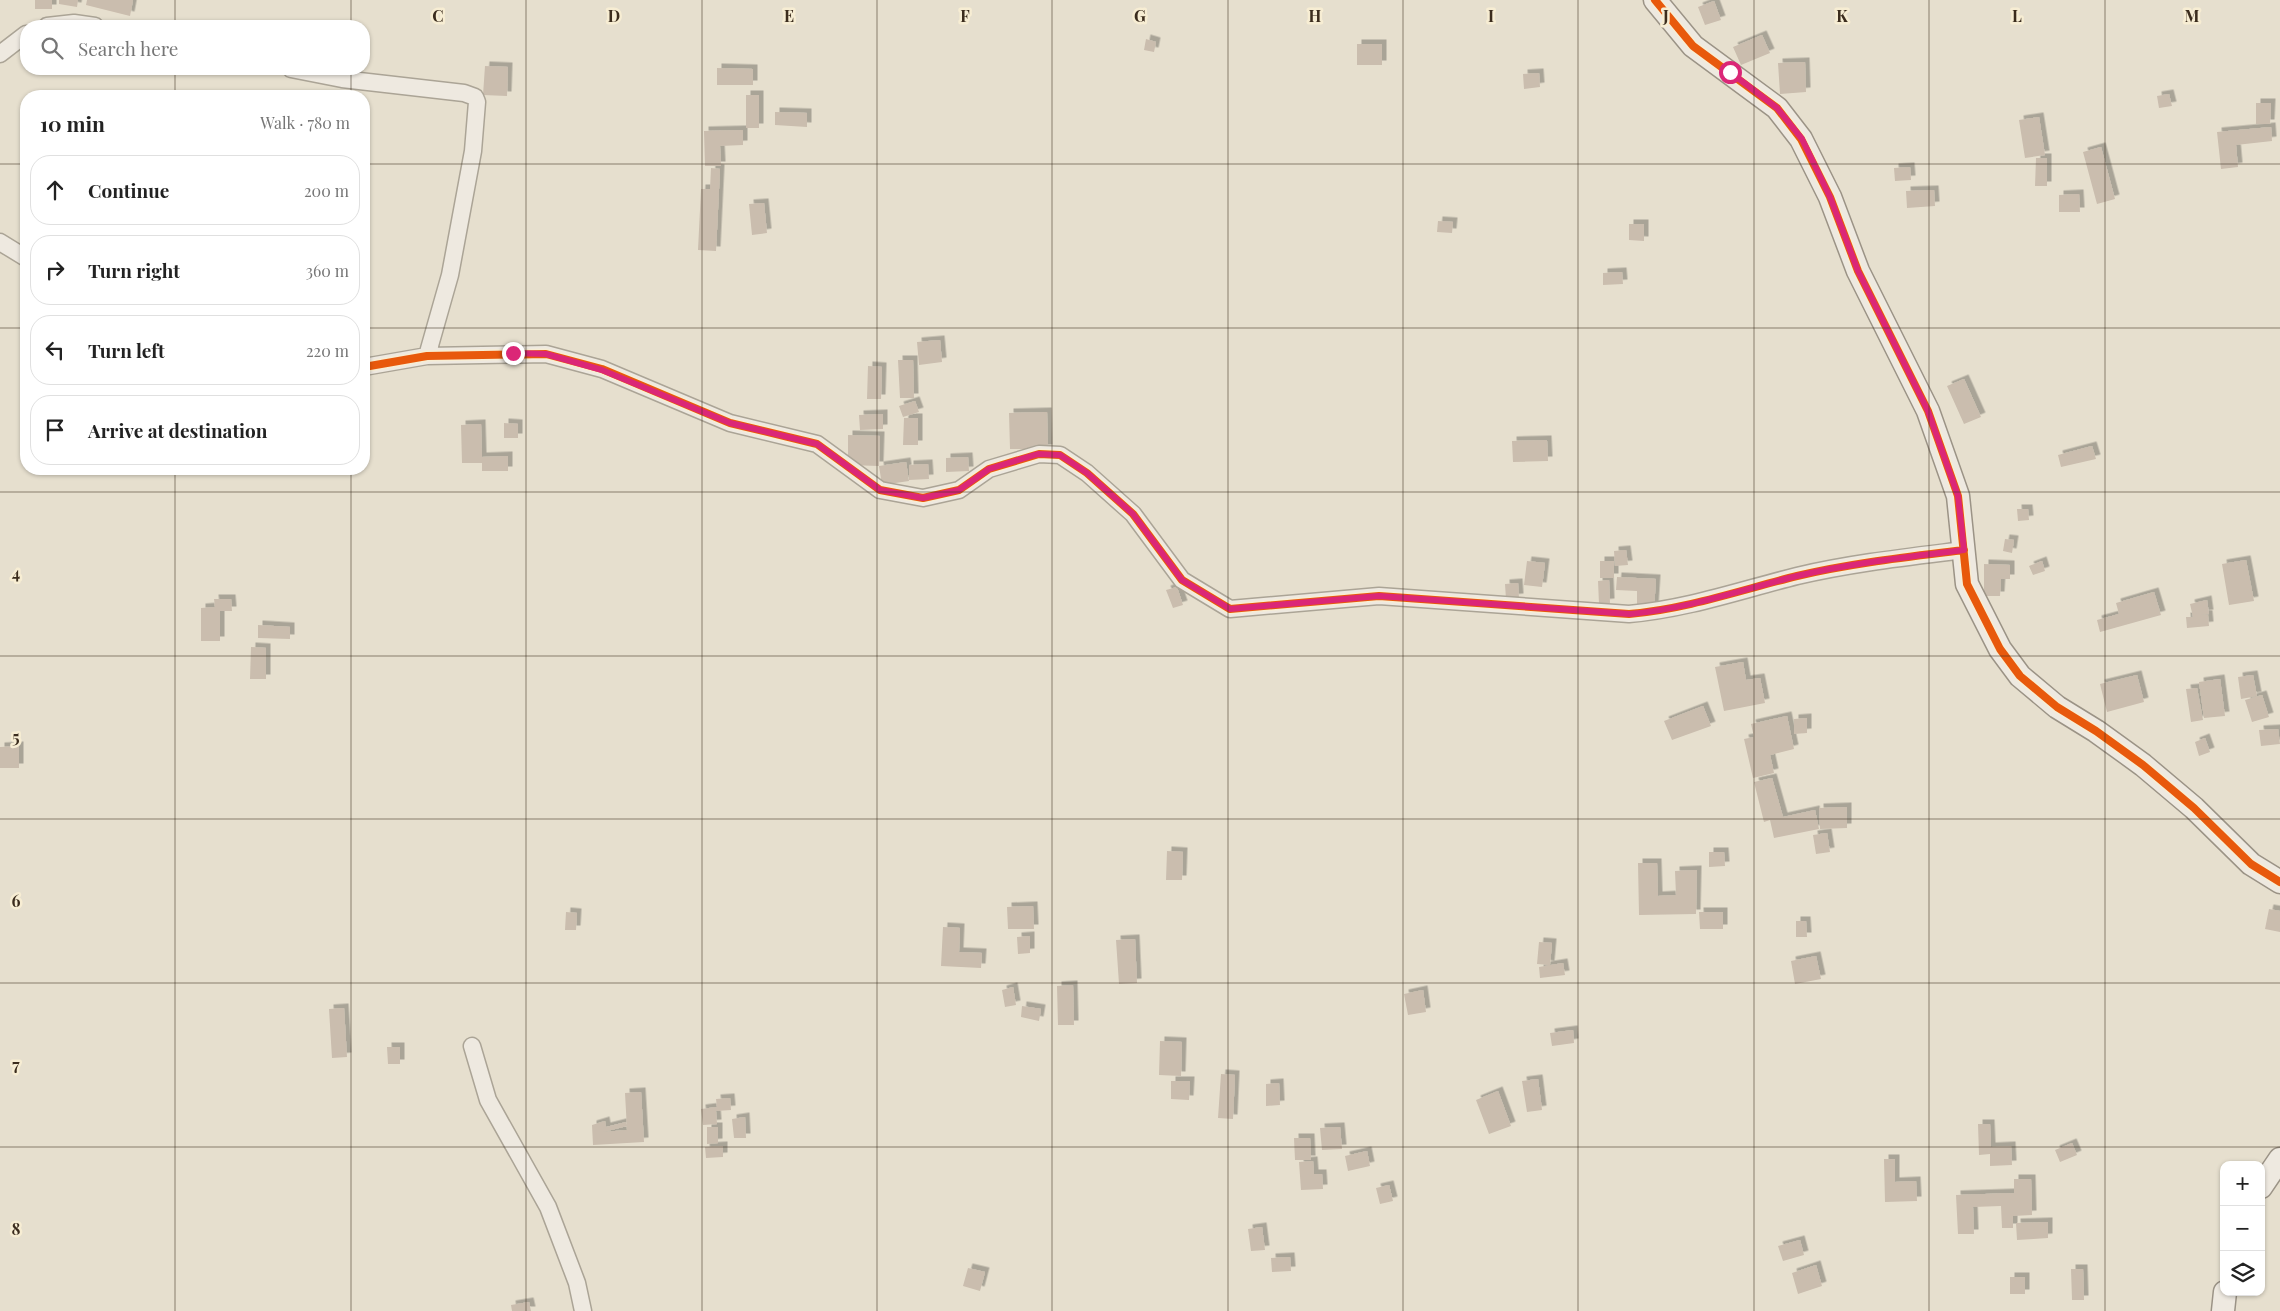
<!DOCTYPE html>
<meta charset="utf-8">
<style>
:root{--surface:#fff;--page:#f6f6f6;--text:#222;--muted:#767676;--line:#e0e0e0}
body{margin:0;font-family:"Playfair Display",serif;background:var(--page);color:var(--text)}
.controls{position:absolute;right:15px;bottom:15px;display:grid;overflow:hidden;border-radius:10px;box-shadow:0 1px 4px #0004}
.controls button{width:45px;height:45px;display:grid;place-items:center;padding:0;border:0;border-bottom:1px solid var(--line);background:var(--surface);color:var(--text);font:25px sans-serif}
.stop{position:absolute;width:15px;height:15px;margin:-11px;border:4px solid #db2777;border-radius:50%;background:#fff}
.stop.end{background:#db2777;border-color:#fff;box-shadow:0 1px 5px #0008}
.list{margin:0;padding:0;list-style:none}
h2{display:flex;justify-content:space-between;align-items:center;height:65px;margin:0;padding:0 20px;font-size:21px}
h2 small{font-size:16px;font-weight:400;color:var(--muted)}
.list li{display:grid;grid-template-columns:32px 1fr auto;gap:15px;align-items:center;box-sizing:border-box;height:70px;margin:0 10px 10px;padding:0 10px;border:1px solid var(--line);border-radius:20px}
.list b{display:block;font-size:19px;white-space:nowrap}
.list em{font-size:16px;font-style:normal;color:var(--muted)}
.icon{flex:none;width:28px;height:28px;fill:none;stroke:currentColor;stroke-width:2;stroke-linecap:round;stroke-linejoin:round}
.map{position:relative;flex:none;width:2280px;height:1311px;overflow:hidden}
.search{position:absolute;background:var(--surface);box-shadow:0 1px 4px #0004;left:20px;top:20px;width:350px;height:55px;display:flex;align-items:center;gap:12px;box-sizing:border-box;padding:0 18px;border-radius:20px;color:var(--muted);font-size:19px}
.panel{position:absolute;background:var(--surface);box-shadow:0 1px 4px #0004;left:20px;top:90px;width:350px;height:385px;border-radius:20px}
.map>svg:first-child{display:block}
</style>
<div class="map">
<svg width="2280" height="1311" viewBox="0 0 2280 1311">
<defs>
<filter id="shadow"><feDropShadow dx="4.5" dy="-4.5" stdDeviation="0" flood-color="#0004"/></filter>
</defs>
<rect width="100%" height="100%" fill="#e6dfce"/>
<!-- building -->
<path fill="#cabdae" filter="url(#shadow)" d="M 35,0 L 52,0 L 52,9 L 35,9 Z
M 59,0 L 78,0 L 77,7 L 59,4 Z
M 87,0 L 133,0 L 130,16 L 86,5 Z
M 1714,1 L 1721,20 L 1705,25 L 1698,7 Z
M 1762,35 L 1770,53 L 1741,65 L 1733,47 Z
M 1146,39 L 1156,42 L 1154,52 L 1144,50 Z
M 1357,44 L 1382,44 L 1382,65 L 1357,65 Z
M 1805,62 L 1806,92 L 1780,94 L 1778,63 Z
M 485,66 L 508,67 L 507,96 L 483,95 Z
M 717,68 L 753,69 L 753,85 L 717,85 Z
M 1539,73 L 1540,87 L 1524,89 L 1523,74 Z
M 2169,94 L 2172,106 L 2159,108 L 2157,96 Z
M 746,95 L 759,95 L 759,128 L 746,128 Z
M 2256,103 L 2271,103 L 2270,124 L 2256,124 Z
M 775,112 L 807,113 L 807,127 L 775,125 Z
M 2039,117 L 2045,155 L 2025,158 L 2019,120 Z
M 2271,127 L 2272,141 L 2236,145 L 2238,167 L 2221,169 L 2217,132 Z
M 743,130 L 743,145 L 720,146 L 721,166 L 705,166 L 704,131 Z
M 2101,147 L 2115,199 L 2097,204 L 2083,152 Z
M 2036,158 L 2047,158 L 2047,186 L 2035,186 Z
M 1910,167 L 1911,180 L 1895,181 L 1894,168 Z
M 711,168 L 720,169 L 716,251 L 698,250 L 701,189 L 710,189 Z
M 1934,190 L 1935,206 L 1907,208 L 1906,191 Z
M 2079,194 L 2080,212 L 2059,212 L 2059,195 Z
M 764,203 L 767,233 L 752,235 L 749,204 Z
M 1438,221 L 1453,222 L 1452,233 L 1437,232 Z
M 1629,224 L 1644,224 L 1644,241 L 1629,240 Z
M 1622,272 L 1623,284 L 1603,285 L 1603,273 Z
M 940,340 L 942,362 L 919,365 L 917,342 Z
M 898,360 L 913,360 L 914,398 L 900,398 Z
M 868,366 L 882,367 L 881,399 L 867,399 Z
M 1964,379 L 1981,417 L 1964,424 L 1947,386 Z
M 915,401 L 919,412 L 903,417 L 899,406 Z
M 1047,412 L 1048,449 L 1010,449 L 1009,413 Z
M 883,414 L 883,429 L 860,430 L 859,415 Z
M 904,418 L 918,418 L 918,445 L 903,445 Z
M 504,423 L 518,424 L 518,438 L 504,438 Z
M 481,424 L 482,457 L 508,456 L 508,471 L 482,471 L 482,463 L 462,463 L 461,425 Z
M 848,435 L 880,436 L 879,466 L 848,465 Z
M 1547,440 L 1548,461 L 1513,462 L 1512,441 Z
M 2092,446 L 2096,459 L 2061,467 L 2058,455 Z
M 968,457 L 969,471 L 946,472 L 946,458 Z
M 906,462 L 909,481 L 882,485 L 879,466 Z
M 928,464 L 929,479 L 909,480 L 909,465 Z
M 2017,509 L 2028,509 L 2029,520 L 2018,521 Z
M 2005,539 L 2014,540 L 2012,553 L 2003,551 Z
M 1626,550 L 1628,565 L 1615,566 L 1614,551 Z
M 2246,560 L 2254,601 L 2229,605 L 2222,564 Z
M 1527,561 L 1545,563 L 1542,587 L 1524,585 Z
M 1600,561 L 1614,561 L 1614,578 L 1600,578 Z
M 2042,561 L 2045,571 L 2033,575 L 2029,566 Z
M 1984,564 L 2010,565 L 2010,579 L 2001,579 L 2000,596 L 1984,596 Z
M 1617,577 L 1656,579 L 1654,609 L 1637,608 L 1637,591 L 1616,590 Z
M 1609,580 L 1610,603 L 1599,604 L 1598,581 Z
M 1518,583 L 1519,598 L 1506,599 L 1505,584 Z
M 1177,587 L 1183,605 L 1173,608 L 1166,590 Z
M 2154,592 L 2161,615 L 2100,632 L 2097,620 L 2119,614 L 2116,603 Z
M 214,599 L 231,599 L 232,611 L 220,611 L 220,641 L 201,641 L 201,608 L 215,607 Z
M 2207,600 L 2209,614 L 2201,615 L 2208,615 L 2209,626 L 2187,628 L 2186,617 L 2193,617 L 2190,604 Z
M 258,625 L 290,627 L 290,639 L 258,638 Z
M 251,647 L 266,648 L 266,679 L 250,679 Z
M 1743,662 L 1746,680 L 1760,678 L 1765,703 L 1724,711 L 1715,667 Z
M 2137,675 L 2144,702 L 2107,712 L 2100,684 Z
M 2253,675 L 2257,696 L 2241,699 L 2238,677 Z
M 2220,679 L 2225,716 L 2204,718 L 2199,682 Z
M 2197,688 L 2203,720 L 2191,722 L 2186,689 Z
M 2262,695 L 2269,717 L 2252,722 L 2245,700 Z
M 1703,706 L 1711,726 L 1672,740 L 1664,721 Z
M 1787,716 L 1794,749 L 1770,755 L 1774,773 L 1753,778 L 1744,739 L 1754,737 L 1751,724 Z
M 1807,718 L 1807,733 L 1794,734 L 1794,719 Z
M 2278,729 L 2280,744 L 2261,746 L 2259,730 Z
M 2205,738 L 2210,752 L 2199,756 L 2195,742 Z
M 19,746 L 19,768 L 0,768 L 0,747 Z
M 1772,778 L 1783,817 L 1815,810 L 1819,829 L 1774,838 L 1770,820 L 1764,822 L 1754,782 Z
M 1847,807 L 1847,828 L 1820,829 L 1819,808 Z
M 1827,833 L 1830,852 L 1816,854 L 1813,835 Z
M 1167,851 L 1183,852 L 1182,880 L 1166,880 Z
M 1709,852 L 1724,852 L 1725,866 L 1709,867 Z
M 1638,863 L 1657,863 L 1658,896 L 1676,895 L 1675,871 L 1697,870 L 1696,914 L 1639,915 Z
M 1033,906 L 1034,929 L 1008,929 L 1007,907 Z
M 2269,909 L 2280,911 L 2280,932 L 2265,929 Z
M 566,912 L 577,913 L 576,930 L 565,930 Z
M 1699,912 L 1723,912 L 1723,929 L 1700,929 Z
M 1796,921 L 1806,921 L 1807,937 L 1796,937 Z
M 943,927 L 960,928 L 959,952 L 982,953 L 981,968 L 941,966 Z
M 1030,936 L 1030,953 L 1018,954 L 1017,937 Z
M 1135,939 L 1137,983 L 1119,984 L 1116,940 Z
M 1539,942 L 1552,943 L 1550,965 L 1537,964 Z
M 1816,956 L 1821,979 L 1795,984 L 1791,961 Z
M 1563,963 L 1565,975 L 1540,978 L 1539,967 Z
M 1073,985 L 1074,1025 L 1058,1025 L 1057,986 Z
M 1013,987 L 1016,1005 L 1005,1007 L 1002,990 Z
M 1423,990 L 1426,1012 L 1408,1015 L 1404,994 Z
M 1022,1006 L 1041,1009 L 1039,1021 L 1021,1017 Z
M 344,1008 L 347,1057 L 332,1058 L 329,1009 Z
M 1573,1030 L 1574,1043 L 1552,1046 L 1550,1033 Z
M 1160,1041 L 1182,1042 L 1181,1076 L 1159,1075 Z
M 387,1047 L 400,1047 L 400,1064 L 388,1064 Z
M 1221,1074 L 1235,1075 L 1233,1119 L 1218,1118 Z
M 1538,1079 L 1542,1110 L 1527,1112 L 1522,1081 Z
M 1171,1081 L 1190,1081 L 1189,1100 L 1171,1099 Z
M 1279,1083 L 1280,1105 L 1266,1106 L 1266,1084 Z
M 1498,1091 L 1511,1126 L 1489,1134 L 1476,1100 Z
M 641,1092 L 644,1142 L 593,1145 L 592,1125 L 605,1121 L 606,1127 L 626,1122 L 627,1126 L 603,1132 L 627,1130 L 625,1093 Z
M 730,1098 L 731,1110 L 716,1111 L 717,1124 L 703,1125 L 701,1109 L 717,1107 L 716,1099 Z
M 745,1117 L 746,1138 L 734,1138 L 732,1119 Z
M 1978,1124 L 1990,1124 L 1991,1147 L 2011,1146 L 2012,1165 L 1990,1166 L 1990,1154 L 1979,1155 Z
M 707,1127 L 718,1127 L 718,1143 L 707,1144 Z
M 1340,1127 L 1342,1149 L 1322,1150 L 1320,1128 Z
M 1294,1138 L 1310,1138 L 1311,1160 L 1295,1160 Z
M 2072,1143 L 2077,1155 L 2060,1162 L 2055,1150 Z
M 723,1146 L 723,1157 L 706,1158 L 705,1147 Z
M 1367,1151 L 1370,1166 L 1348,1171 L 1345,1156 Z
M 1884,1159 L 1895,1159 L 1895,1182 L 1916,1181 L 1917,1201 L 1885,1202 Z
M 1313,1161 L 1314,1174 L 1322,1174 L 1323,1189 L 1301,1190 L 1299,1162 Z
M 2014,1179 L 2031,1179 L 2032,1215 L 2013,1216 L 2013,1228 L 2002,1228 L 2001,1206 L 1973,1207 L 1974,1234 L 1958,1234 L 1956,1195 L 2014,1193 Z
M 1389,1185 L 1393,1201 L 1380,1204 L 1376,1188 Z
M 2048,1222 L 2048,1238 L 2017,1240 L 2016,1223 Z
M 1262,1227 L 1265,1250 L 1251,1251 L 1248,1229 Z
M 1800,1240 L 1804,1255 L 1783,1261 L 1778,1246 Z
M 1290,1257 L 1291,1271 L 1272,1272 L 1271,1258 Z
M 1816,1265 L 1822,1286 L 1798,1294 L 1792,1273 Z
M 968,1268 L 985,1272 L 980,1291 L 963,1286 Z
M 2071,1269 L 2083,1269 L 2084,1300 L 2072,1300 Z
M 2010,1277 L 2025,1277 L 2025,1294 L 2010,1294 Z
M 529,1302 L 531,1311 L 512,1311 L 511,1305 Z"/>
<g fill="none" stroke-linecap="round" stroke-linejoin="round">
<defs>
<path id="street" d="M 47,26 L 74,23 L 95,26
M 0,54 L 26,34
M 291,69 L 342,79 L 464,93 L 475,97 L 477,102 L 473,151 L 450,275 L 427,356
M 0,242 L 26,258
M 364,367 L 427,356 L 546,354 L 602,369 L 730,423 L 817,444 L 880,490 L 923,498 L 959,490 L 989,469 L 1039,454 L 1060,455 L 1087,473 L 1133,514 L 1182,580 L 1230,609 L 1379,596 L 1629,614 C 1687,609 1741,590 1797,576 C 1852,563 1908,557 1964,550
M 472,1046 L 488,1100 L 548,1207 L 577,1283 L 583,1311"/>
<path id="secondary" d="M 1655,0 L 1693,46 L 1777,108 L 1801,139 L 1830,197 L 1858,271 L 1928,411 L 1958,496 L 1967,584 L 2000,649 L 2020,676 L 2057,707 L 2096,731 L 2143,765 L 2194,808 L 2251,864 L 2280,882
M 2261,1187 L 2280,1159
M 2223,1311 L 2225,1292"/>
</defs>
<!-- street casing -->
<use href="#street" stroke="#aba496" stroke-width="19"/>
<!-- secondary casing -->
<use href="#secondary" stroke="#9b9386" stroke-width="25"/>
<!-- street -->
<use href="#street" stroke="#eee9e0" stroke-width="16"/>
<!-- secondary -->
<use href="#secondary" stroke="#eee9e0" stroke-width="22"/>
<defs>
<path id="cycleway" d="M 1655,0 L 1693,46 L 1777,108 L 1801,139 L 1830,197 L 1858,271 L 1928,411 L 1958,496 L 1967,584 L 2000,649 L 2020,676 L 2057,707 L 2096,731 L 2143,765 L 2194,808 L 2251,864 L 2280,882
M 364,367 L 427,356 L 546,354 L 602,369 L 730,423 L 817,444 L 880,490 L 923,498 L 959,490 L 989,469 L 1039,454 L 1060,455 L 1087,473 L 1133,514 L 1182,580 L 1230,609 L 1379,596 L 1629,614 C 1687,609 1741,590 1797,576 C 1852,563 1908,557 1964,550"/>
</defs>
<!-- cycleway casing -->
<use href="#cycleway" stroke="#f7edd3" stroke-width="11"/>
<!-- cycleway -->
<use href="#cycleway" stroke="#e8590c" stroke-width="8"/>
</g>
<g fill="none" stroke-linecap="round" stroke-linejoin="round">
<!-- route -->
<path stroke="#db2777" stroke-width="6" d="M 513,353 L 546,354 L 602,370 L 730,423 L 817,444 L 880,490 L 923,498 L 959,490 L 989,469 L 1038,454 L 1060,455 L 1087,473 L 1133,514 L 1182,580 L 1230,609 L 1379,596 L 1630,614 C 1687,609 1741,590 1797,576 C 1852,563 1908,557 1964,550 L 1958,496 L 1928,411 L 1858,271 L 1830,197 L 1802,139 L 1777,108 L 1730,72"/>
</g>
<!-- grid -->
<path fill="none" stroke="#3b2c1d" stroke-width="1" stroke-opacity="0.55" d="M 175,0 L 175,26M 351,0 L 351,26M 526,0 L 526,1311M 702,0 L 702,1311M 877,0 L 877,1311M 1052,0 L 1052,1311M 1228,0 L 1228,1311M 1403,0 L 1403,1311M 1578,0 L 1578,1311M 1754,0 L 1754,1311M 1929,0 L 1929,1311M 2105,0 L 2105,1311M 175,69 L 175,96M 351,69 L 351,96M 0,164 L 26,164M 364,164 L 2280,164M 0,328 L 26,328M 364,328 L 2280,328M 175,469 L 175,1311M 351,469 L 351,1311M 0,492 L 2280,492M 0,656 L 2280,656M 0,819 L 2280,819M 0,983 L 2280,983M 0,1147 L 2280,1147"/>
<g font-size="16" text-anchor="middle" font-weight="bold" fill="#3b2c1d" stroke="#f7edd3" stroke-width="5" stroke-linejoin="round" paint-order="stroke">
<text x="438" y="22">C</text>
<text x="614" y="22">D</text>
<text x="789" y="22">E</text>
<text x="965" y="22">F</text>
<text x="1140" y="22">G</text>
<text x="1315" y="22">H</text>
<text x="1491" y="22">I</text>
<text x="1666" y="22">J</text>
<text x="1842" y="22">K</text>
<text x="2017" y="22">L</text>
<text x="2192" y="22">M</text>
<text x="16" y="579">4</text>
<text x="16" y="743">5</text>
<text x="16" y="907">6</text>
<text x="16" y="1071">7</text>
<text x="16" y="1235">8</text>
</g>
</svg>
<div class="controls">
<button>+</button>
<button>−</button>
<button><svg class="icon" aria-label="layers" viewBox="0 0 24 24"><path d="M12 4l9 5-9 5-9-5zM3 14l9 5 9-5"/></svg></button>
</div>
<div class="stop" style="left:1730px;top:72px"></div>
<div class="stop end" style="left:513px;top:353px"></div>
<div class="search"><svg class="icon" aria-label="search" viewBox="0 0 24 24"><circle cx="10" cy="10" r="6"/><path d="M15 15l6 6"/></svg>Search here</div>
<section class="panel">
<h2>10 min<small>Walk · 780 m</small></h2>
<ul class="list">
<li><svg class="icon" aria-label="ahead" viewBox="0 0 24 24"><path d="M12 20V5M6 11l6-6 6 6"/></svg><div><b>Continue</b></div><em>200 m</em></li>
<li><svg class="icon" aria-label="right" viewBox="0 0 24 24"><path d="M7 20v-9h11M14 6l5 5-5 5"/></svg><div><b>Turn right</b></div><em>360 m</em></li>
<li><svg class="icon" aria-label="left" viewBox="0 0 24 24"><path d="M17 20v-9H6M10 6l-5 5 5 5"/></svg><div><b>Turn left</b></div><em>220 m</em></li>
<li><svg class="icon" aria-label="arrive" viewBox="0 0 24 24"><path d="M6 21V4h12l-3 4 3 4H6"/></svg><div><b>Arrive at destination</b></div></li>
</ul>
</section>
</div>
